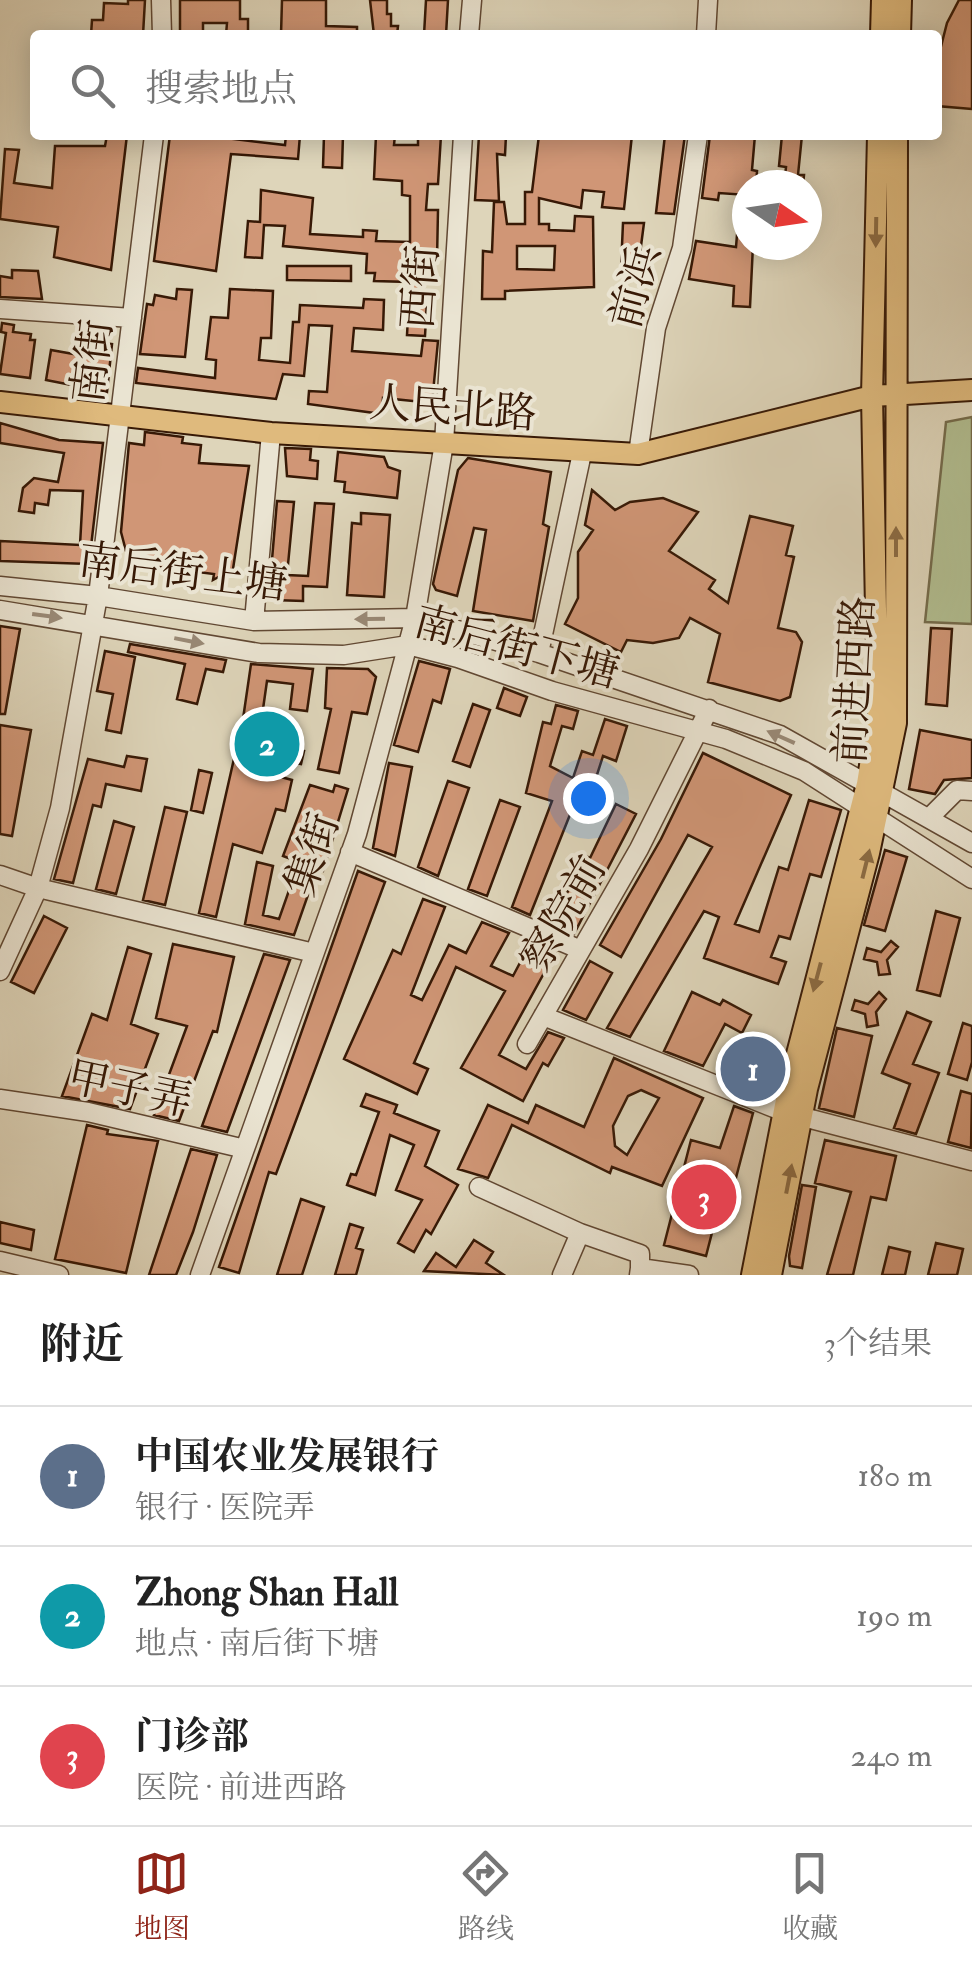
<!DOCTYPE html>
<html lang="zh">
<meta charset="utf-8">
<style>
:root{--surface:#fff;--page:#f2f2f2;--text:#222;--muted:#767676;--line:#e0e0e0;--accent:#8f2418}
body{margin:0;font-family:"IM FELL Double Pica","Noto Serif SC",serif;background:var(--page);color:var(--text)}
.compass{position:absolute;left:732px;top:170px;width:90px;height:90px;border-radius:50%;background:var(--surface);box-shadow:0 5px 25px #0003;rotate:103deg}
.you{position:absolute;left:588px;top:798px;width:35px;height:35px;margin:-25px;border:8px solid #fff;border-radius:50%;background:#1a73e8;box-shadow:0 0 0 15px #1a73e833}
.badge{display:grid;place-items:center;width:65px;height:65px;border-radius:50%;background:var(--accent);color:#fff;font-size:32px;font-weight:700}
.pin{position:absolute;translate:-50% -50%;border:5px solid #fff;box-shadow:0 2px 10px #0006}
.list{margin:0;padding:0;list-style:none}
h2{display:flex;justify-content:space-between;align-items:center;height:130px;margin:0;padding:0 40px;font-size:42px}
h2 small{font-size:32px;font-weight:400;color:var(--muted)}
.list li{display:grid;grid-template-columns:65px 1fr auto;gap:30px;align-items:center;box-sizing:border-box;height:140px;padding:0 40px;border-top:2px solid var(--line)}
.list b{display:block;font-size:38px;white-space:nowrap}
.list p{margin:0;font-size:32px;white-space:nowrap;color:var(--muted)}
.list em{font-size:32px;font-style:normal;color:var(--muted)}
.icon{flex:none;width:55px;height:55px;fill:none;stroke:currentColor;stroke-width:2;stroke-linecap:round;stroke-linejoin:round}
.map{position:relative;flex:none;width:972px;height:1275px;overflow:hidden}
.search{position:absolute;background:var(--surface);box-shadow:0 5px 25px #0003;left:30px;right:30px;top:30px;height:110px;display:flex;align-items:center;gap:25px;box-sizing:border-box;padding:0 35px;border-radius:10px;color:var(--muted);font-size:38px}
.sheet{height:550px;background:var(--surface)}
nav{display:flex;justify-content:space-around;align-items:center;box-sizing:border-box;height:140px;border-top:2px solid var(--line);background:var(--surface);font-size:28px;color:var(--muted)}
nav a{display:grid;justify-items:center;gap:5px}
nav .on{color:var(--accent)}
.map>svg:first-child{display:block}
</style>
<div class="map">
<svg width="972" height="1275" viewBox="0 0 972 1275">
<rect width="100%" height="100%" fill="#ded5ba"/>
<filter id="stains"><feTurbulence type="fractalNoise" baseFrequency=".002" numOctaves="4"/><feColorMatrix values="0 0 0 0 .2 0 0 0 0 .09 0 0 0 0 .02 0 0 0 .5 -.17"/></filter>
<radialGradient id="worn" r=".72"><stop offset=".6" stop-color="#630" stop-opacity="0"/><stop offset="1" stop-color="#630" stop-opacity=".3"/></radialGradient>
<!-- green -->
<path fill="#b1bd90" stroke="#746b4b" stroke-width="2.5" d="M 972,417 L 972,624 L 925,622 L 946,422 Z"/>
<!-- building -->
<path fill="#d09676" stroke="#371906" stroke-width="2.5" fill-rule="evenodd" d="M 128,0 L 145,0 L 143,35 L 91,35 L 92,20 L 103,20 L 104,3 L 128,4 Z
M 180,0 L 240,0 L 240,19 L 248,19 L 248,35 L 226,35 L 227,23 L 203,23 L 203,35 L 180,35 Z
M 282,0 L 326,0 L 326,26 L 357,27 L 357,35 L 281,35 Z
M 370,0 L 387,0 L 387,14 L 391,14 L 391,26 L 398,26 L 397,35 L 374,35 Z
M 426,0 L 448,0 L 446,35 L 424,35 Z
M 959,0 L 972,0 L 972,109 L 937,106 L 937,62 L 947,23 Z
M 107,135 L 127,135 L 111,270 L 54,257 L 58,227 L 0,219 L 5,149 L 19,150 L 14,183 L 52,188 L 55,146 L 105,146 Z
M 170,135 L 233,135 L 233,139 L 285,145 L 286,135 L 300,135 L 298,159 L 231,154 L 216,271 L 154,261 Z
M 324,135 L 343,135 L 342,168 L 323,167 Z
M 376,135 L 395,135 L 394,145 L 418,145 L 418,135 L 441,135 L 438,184 L 428,184 L 426,210 L 438,210 L 437,260 L 420,260 L 419,299 L 427,300 L 425,336 L 407,335 L 410,282 L 374,281 L 375,273 L 366,273 L 367,254 L 283,246 L 285,226 L 264,225 L 262,258 L 245,257 L 248,221 L 260,222 L 261,190 L 313,198 L 310,234 L 363,237 L 363,230 L 377,231 L 376,241 L 410,242 L 410,196 L 402,195 L 402,181 L 374,179 Z
M 479,135 L 506,135 L 505,155 L 497,154 L 499,201 L 475,200 Z
M 539,135 L 632,135 L 624,209 L 602,207 L 604,192 L 583,190 L 581,208 L 539,198 L 539,224 L 549,224 L 549,230 L 574,231 L 575,216 L 593,217 L 594,287 L 505,291 L 505,299 L 482,299 L 483,251 L 492,252 L 494,202 L 504,202 L 507,224 L 525,224 L 525,192 L 532,192 ZM 517,246 L 555,246 L 554,270 L 517,269 Z
M 665,135 L 685,135 L 674,214 L 656,213 Z
M 710,135 L 755,135 L 752,170 L 757,171 L 756,185 L 747,185 L 747,195 L 719,193 L 718,200 L 702,198 Z
M 782,135 L 802,135 L 798,175 L 804,175 L 803,185 L 784,185 L 786,167 L 779,166 Z
M 623,223 L 644,223 L 638,269 L 621,268 Z
M 737,235 L 747,235 L 747,245 L 753,245 L 750,307 L 733,306 L 734,286 L 689,279 L 696,241 L 736,247 Z
M 287,266 L 351,266 L 351,281 L 287,280 Z
M 12,270 L 38,271 L 42,299 L 0,297 L 0,276 L 12,278 Z
M 177,289 L 192,290 L 185,357 L 140,354 L 147,304 L 153,305 L 155,295 L 176,299 Z
M 230,289 L 273,291 L 271,338 L 261,338 L 259,360 L 290,363 L 293,322 L 299,322 L 300,305 L 363,308 L 364,299 L 384,300 L 383,330 L 354,328 L 352,351 L 421,356 L 423,340 L 438,341 L 432,403 L 383,398 L 382,414 L 308,404 L 309,391 L 327,392 L 332,326 L 309,325 L 304,376 L 283,374 L 276,399 L 136,383 L 138,368 L 215,378 L 216,360 L 206,359 L 211,317 L 228,318 Z
M 2,323 L 14,325 L 13,332 L 31,334 L 30,340 L 35,340 L 30,378 L 0,374 L 6,333 L 1,332 Z
M 81,340 L 112,344 L 107,392 L 46,380 L 51,350 L 79,355 Z
M 0,423 L 59,440 L 103,443 L 89,564 L 0,561 L 0,541 L 80,545 L 83,491 L 50,490 L 48,505 L 35,503 L 34,513 L 19,511 L 23,488 L 34,478 L 58,482 L 64,453 L 0,443 Z
M 145,432 L 183,437 L 182,443 L 201,445 L 199,463 L 249,466 L 233,569 L 213,580 L 214,574 L 135,564 L 127,555 L 121,532 L 129,443 L 144,445 Z
M 285,448 L 311,449 L 310,460 L 318,461 L 317,479 L 287,476 Z
M 338,452 L 384,457 L 388,467 L 400,471 L 397,498 L 344,492 L 345,482 L 335,481 Z
M 468,458 L 551,472 L 543,524 L 549,527 L 533,621 L 473,611 L 486,530 L 474,528 L 457,596 L 436,590 L 433,584 L 458,470 Z
M 592,490 L 615,510 L 630,502 L 663,498 L 698,512 L 669,551 L 715,580 L 709,589 L 728,603 L 750,516 L 793,526 L 786,555 L 794,557 L 778,628 L 796,632 L 802,642 L 790,697 L 780,701 L 708,682 L 720,634 L 690,618 L 679,638 L 653,643 L 627,640 L 621,652 L 565,624 L 578,598 L 578,552 L 593,530 L 585,525 Z
M 277,501 L 294,502 L 287,575 L 308,576 L 315,503 L 334,504 L 327,587 L 303,586 L 303,601 L 273,600 L 269,595 Z
M 361,513 L 390,515 L 384,597 L 347,595 L 352,523 L 361,524 Z
M 0,626 L 20,629 L 5,714 L 0,714 Z
M 931,628 L 952,629 L 947,706 L 926,704 Z
M 130,644 L 226,660 L 223,672 L 206,669 L 197,704 L 177,699 L 185,664 L 128,652 Z
M 105,651 L 135,657 L 121,733 L 106,730 L 113,694 L 97,691 Z
M 419,661 L 450,669 L 441,703 L 433,700 L 418,752 L 394,745 Z
M 251,664 L 313,669 L 307,711 L 290,709 L 293,684 L 267,681 L 261,723 L 276,726 L 274,733 L 300,738 L 298,750 L 304,751 L 301,764 L 251,755 L 248,768 L 292,780 L 285,811 L 276,809 L 262,853 L 233,844 L 216,917 L 199,913 L 243,719 Z
M 327,668 L 368,669 L 376,677 L 367,714 L 352,712 L 339,773 L 318,769 L 331,709 L 325,708 Z
M 504,688 L 527,697 L 520,716 L 497,708 Z
M 473,704 L 490,710 L 470,767 L 453,761 Z
M 556,705 L 578,711 L 573,729 L 562,726 L 550,766 L 573,778 L 582,751 L 593,755 L 605,719 L 627,726 L 616,761 L 603,756 L 595,781 L 585,777 L 530,915 L 512,907 L 552,801 L 526,793 L 543,722 L 551,724 Z
M 0,725 L 31,730 L 12,836 L 0,834 Z
M 920,730 L 972,740 L 972,778 L 944,780 L 935,794 L 909,789 Z
M 703,753 L 791,795 L 735,924 L 759,932 L 779,867 L 788,870 L 809,800 L 841,810 L 821,877 L 810,874 L 790,939 L 779,936 L 771,957 L 786,962 L 778,984 L 704,958 L 719,917 L 704,911 L 630,1037 L 607,1028 L 712,847 L 688,835 L 621,957 L 600,945 L 661,839 Z
M 127,756 L 147,759 L 141,791 L 106,784 L 101,807 L 93,805 L 73,883 L 54,879 L 88,759 L 124,767 Z
M 389,763 L 412,767 L 395,856 L 373,848 Z
M 199,770 L 212,773 L 203,813 L 191,810 Z
M 448,781 L 469,788 L 438,876 L 418,867 Z
M 310,785 L 333,792 L 335,785 L 348,789 L 323,871 L 317,869 L 294,935 L 245,924 L 257,862 L 273,866 L 263,915 L 279,919 L 299,862 L 283,856 Z
M 500,800 L 520,807 L 487,896 L 468,889 Z
M 616,804 L 636,814 L 574,934 L 556,926 L 571,897 L 566,895 L 586,856 L 590,858 Z
M 165,807 L 187,812 L 165,905 L 143,900 Z
M 114,821 L 134,827 L 116,894 L 96,889 Z
M 885,850 L 907,857 L 885,931 L 864,925 Z
M 358,871 L 385,882 L 276,1174 L 269,1172 L 239,1273 L 219,1267 Z
M 423,899 L 445,907 L 411,995 L 422,1000 L 449,945 L 466,953 L 482,922 L 509,933 L 491,966 L 513,976 L 531,942 L 555,953 L 499,1055 L 526,1069 L 548,1032 L 564,1038 L 548,1066 L 543,1063 L 523,1101 L 461,1068 L 505,991 L 456,967 L 414,1063 L 428,1069 L 417,1094 L 344,1059 L 393,950 L 401,954 Z
M 936,911 L 960,918 L 940,996 L 917,990 Z
M 44,916 L 67,928 L 34,993 L 11,982 Z
M 891,941 L 898,947 L 887,960 L 890,974 L 879,975 L 877,962 L 864,959 L 867,948 L 881,952 Z
M 173,944 L 234,957 L 217,1032 L 213,1031 L 179,1121 L 154,1115 L 187,1026 L 156,1018 Z
M 128,947 L 151,954 L 131,1024 L 158,1034 L 130,1109 L 62,1096 L 92,1014 L 107,1020 Z
M 264,954 L 290,960 L 255,1056 L 227,1132 L 202,1126 Z
M 590,961 L 612,973 L 586,1020 L 563,1010 Z
M 692,992 L 720,1005 L 723,1000 L 751,1015 L 742,1033 L 725,1024 L 703,1066 L 664,1051 Z
M 879,992 L 886,999 L 876,1012 L 878,1025 L 867,1027 L 865,1014 L 852,1010 L 855,1000 L 868,1004 Z
M 907,1012 L 931,1022 L 913,1064 L 939,1073 L 916,1134 L 894,1128 L 910,1084 L 882,1073 Z
M 963,1023 L 972,1026 L 972,1062 L 967,1080 L 948,1074 Z
M 837,1028 L 872,1036 L 854,1117 L 819,1108 Z
M 755,1036 L 771,1041 L 758,1086 L 761,1089 L 741,1082 Z
M 614,1058 L 703,1098 L 662,1186 L 612,1167 L 610,1173 L 512,1125 L 488,1178 L 458,1169 L 488,1105 L 528,1123 L 536,1105 L 584,1127 ZM 641,1090 L 659,1098 L 627,1155 L 615,1146 L 613,1126 L 628,1096 Z
M 961,1091 L 972,1094 L 971,1148 L 948,1142 Z
M 366,1094 L 397,1105 L 394,1113 L 439,1131 L 425,1166 L 458,1185 L 431,1234 L 426,1230 L 414,1252 L 398,1243 L 422,1200 L 396,1190 L 414,1145 L 390,1135 L 375,1195 L 347,1185 L 351,1174 L 356,1175 L 379,1112 L 361,1106 Z
M 734,1106 L 753,1113 L 723,1227 L 714,1225 L 706,1256 L 664,1245 L 691,1140 L 720,1148 Z
M 87,1125 L 108,1130 L 107,1134 L 158,1141 L 126,1273 L 55,1259 Z
M 825,1140 L 896,1156 L 886,1200 L 871,1197 L 853,1275 L 827,1275 L 851,1192 L 815,1183 Z
M 191,1149 L 217,1155 L 193,1232 L 176,1275 L 149,1275 Z
M 802,1185 L 816,1187 L 802,1268 L 790,1266 L 789,1256 Z
M 301,1199 L 324,1207 L 302,1275 L 277,1275 Z
M 0,1222 L 34,1230 L 31,1250 L 0,1243 Z
M 350,1224 L 363,1228 L 356,1248 L 363,1250 L 356,1275 L 335,1275 Z
M 474,1240 L 493,1252 L 486,1263 L 504,1275 L 424,1271 L 436,1253 L 456,1267 Z
M 936,1243 L 963,1249 L 957,1275 L 928,1275 Z
M 889,1247 L 910,1252 L 905,1275 L 882,1275 Z"/>
<g fill="none" stroke-linecap="round" stroke-linejoin="round">
<defs>
<path id="minor" d="M 161,0 L 162,35
M 469,35 L 472,0
M 706,35 L 708,0
M 0,309 L 132,318
M 638,454 L 656,328 L 682,248 L 698,135
M 0,586 L 98,596 L 254,621 L 415,618 L 539,653 L 780,735 L 972,843
M 0,610 L 259,653 L 344,655 L 408,645 L 458,658 L 552,691 L 726,739 L 804,771 L 972,879
M 254,621 L 271,433
M 539,653 L 582,453
M 930,817 L 957,790 L 972,791
M 350,852 L 581,950
M 0,875 L 38,888 L 314,953
M 0,971 L 38,888 L 60,808 L 98,596 L 154,135
M 543,1016 L 784,1112 L 972,1161
M 527,1044 L 639,849 L 709,709
M 0,1099 L 88,1112 L 245,1149
M 479,1187 L 580,1233
M 0,1261 L 59,1275
M 200,1275 L 357,834 L 415,618 L 444,443 L 463,135
M 562,1275 L 580,1233 L 640,1254 L 640,1268
M 639,1275 L 640,1268 L 689,1275"/>
<path id="major" d="M 881,35 L 882,0
M 900,35 L 901,0
M 0,402 L 271,433 L 638,454 L 872,396 L 972,390
M 752,1275 L 789,1085 L 867,784 L 878,716 L 872,396 L 878,135
M 771,1275 L 807,1089 L 869,853 L 896,723 L 897,135"/>
</defs>
<!-- minor casing -->
<use href="#minor" stroke="#614833" stroke-width="21"/>
<!-- major casing -->
<use href="#major" stroke="#371906" stroke-width="24"/>
<!-- minor -->
<use href="#minor" stroke="#eae4d2" stroke-width="18"/>
<!-- major -->
<use href="#major" stroke="#dfba7d" stroke-width="20"/>
</g>
<!-- one-way arrows -->
<defs><path id="oneway-solid" d="M-6-.8H1V-3.2L6.5 0L1 3.2V.8H-6Z" transform="scale(2.5)"/></defs>
<g fill="#8b6a42">
<use href="#oneway-solid" transform="translate(876 232) rotate(91)"/>
<use href="#oneway-solid" transform="translate(896 542) rotate(-90)"/>
<use href="#oneway-solid" transform="translate(866 864) rotate(-76)"/>
<use href="#oneway-solid" transform="translate(817 977) rotate(105)"/>
<use href="#oneway-solid" transform="translate(789 1179) rotate(-79)"/>
</g>
<g fill="#998976">
<use href="#oneway-solid" transform="translate(47 616) rotate(8)"/>
<use href="#oneway-solid" transform="translate(370 619) rotate(179)"/>
<use href="#oneway-solid" transform="translate(189 641) rotate(11)"/>
<use href="#oneway-solid" transform="translate(781 737) rotate(-156)"/>
</g>
<g text-anchor="middle" stroke-width="8" stroke-linejoin="round" paint-order="stroke">
<!-- street labels -->
<g font-size="42" fill="#371906" stroke="#eae4d2">
<text transform="translate(634 286) rotate(-75)" y="15">前浜</text>
<text transform="translate(419 287) rotate(-86)" y="15">西街</text>
<text transform="translate(91 361) rotate(-83)" y="15">南街</text>
<text transform="translate(453 407) rotate(4)" y="15">人民北路</text>
<text transform="translate(183 571) rotate(7)" y="15">南后街上塘</text>
<text transform="translate(517 646) rotate(15)" y="15">南后街下塘</text>
<text transform="translate(853 680) rotate(-87)" y="15">前进西路</text>
<text transform="translate(311 854) rotate(-71)" y="15">集街</text>
<text transform="translate(562 913) rotate(-60)" y="15">察院前</text>
<text transform="translate(130 1088) rotate(12)" y="15">甲子弄</text>
</g>
</g>
<rect width="100%" height="100%" filter="url(#stains)"/>
<rect width="100%" height="100%" fill="url(#worn)"/>
</svg>
<svg class="compass" viewBox="-18 -18 36 36"><path d="M0-13l5 13h-10z" fill="#e53935"/><path d="M0 13l5-13h-10z" fill="#767676"/></svg>
<div class="you"></div>
<div class="pin badge" style="left:753px;top:1069px;background:#5c6f8a">1</div>
<div class="pin badge" style="left:267px;top:744px;background:#0f9aa8">2</div>
<div class="pin badge" style="left:704px;top:1197px;background:#e0444e">3</div>
<div class="search"><svg class="icon" aria-label="search" viewBox="0 0 24 24"><circle cx="10" cy="10" r="6"/><path d="M15 15l6 6"/></svg>搜索地点</div>
</div>
<section class="sheet">
<h2>附近<small>3个结果</small></h2>
<ul class="list">
<li><span class="badge" style="background:#5c6f8a">1</span><div><b>中国农业发展银行</b><p>银行 · 医院弄</p></div><em>180 m</em></li>
<li><span class="badge" style="background:#0f9aa8">2</span><div><b>Zhong Shan Hall</b><p>地点 · 南后街下塘</p></div><em>190 m</em></li>
<li><span class="badge" style="background:#e0444e">3</span><div><b>门诊部</b><p>医院 · 前进西路</p></div><em>240 m</em></li>
</ul>
</section>
<nav>
<a class="on"><svg class="icon" aria-label="map" viewBox="0 0 24 24"><path d="M3 6l6-2 6 2 6-2v14l-6 2-6-2-6 2zM9 4v14M15 6v14"/></svg>地图</a>
<a><svg class="icon" aria-label="directions" viewBox="0 0 24 24"><path d="M12 3l9 9-9 9-9-9zM9 14v-3h6M13 9l2 2-2 2"/></svg>路线</a>
<a><svg class="icon" aria-label="saved" viewBox="0 0 24 24"><path d="M7 4h10v16l-5-4-5 4z"/></svg>收藏</a>
</nav>
